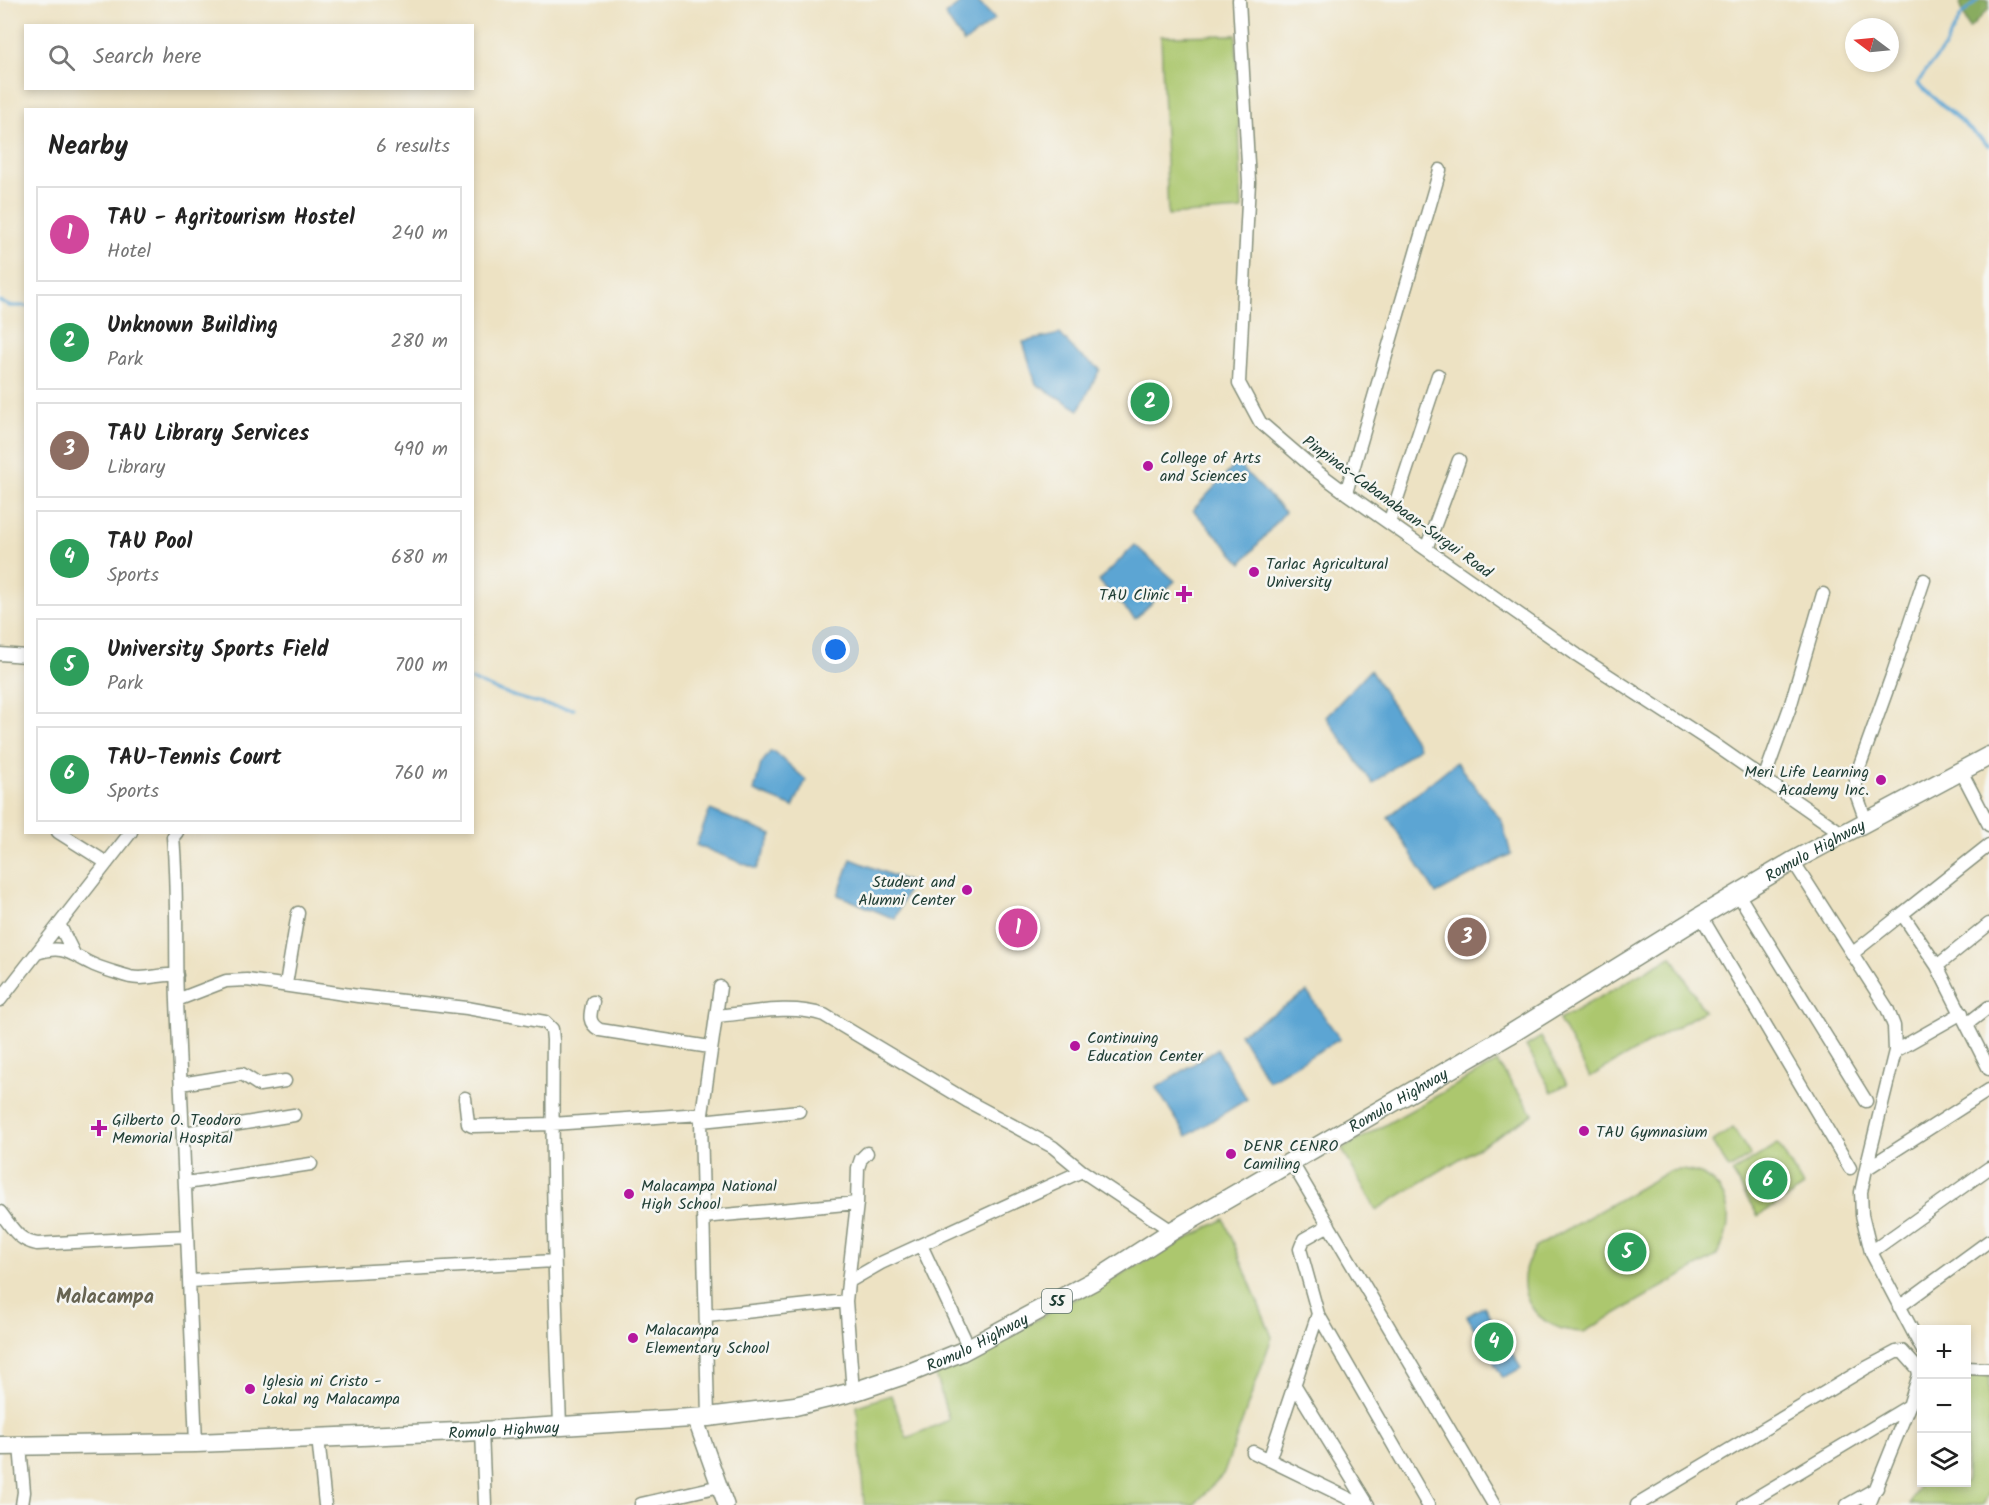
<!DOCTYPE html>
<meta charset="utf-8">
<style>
:root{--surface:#fff;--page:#f2f2f2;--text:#222;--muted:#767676;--line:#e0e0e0;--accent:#b5179e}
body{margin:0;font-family:Kalam,sans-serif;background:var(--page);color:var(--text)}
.controls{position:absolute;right:18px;bottom:18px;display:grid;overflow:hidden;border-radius:0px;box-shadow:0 3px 9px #0003}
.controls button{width:54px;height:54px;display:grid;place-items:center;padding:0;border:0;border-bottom:2px solid var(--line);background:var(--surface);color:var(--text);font:30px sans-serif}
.compass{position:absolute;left:1845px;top:18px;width:54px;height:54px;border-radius:50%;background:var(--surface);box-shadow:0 3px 9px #0003;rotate:286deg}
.you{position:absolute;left:836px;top:650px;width:21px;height:21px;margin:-15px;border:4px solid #fff;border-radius:50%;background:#1a73e8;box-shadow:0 0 0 9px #1a73e833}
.badge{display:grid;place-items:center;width:39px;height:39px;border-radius:50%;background:var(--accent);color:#fff;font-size:20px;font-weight:700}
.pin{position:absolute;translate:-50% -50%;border:3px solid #fff;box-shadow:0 2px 6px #0006}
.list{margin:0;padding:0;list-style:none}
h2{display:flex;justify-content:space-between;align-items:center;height:78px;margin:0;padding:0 24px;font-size:26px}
h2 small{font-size:20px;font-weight:400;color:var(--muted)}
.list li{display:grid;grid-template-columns:39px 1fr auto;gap:18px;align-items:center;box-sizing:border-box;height:96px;margin:0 12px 12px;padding:0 12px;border:2px solid var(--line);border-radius:0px}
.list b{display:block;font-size:22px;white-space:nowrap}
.list p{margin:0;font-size:20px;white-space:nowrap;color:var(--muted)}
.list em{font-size:20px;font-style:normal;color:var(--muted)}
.icon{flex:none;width:33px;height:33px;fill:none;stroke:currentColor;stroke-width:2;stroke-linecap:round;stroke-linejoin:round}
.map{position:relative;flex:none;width:1989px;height:1505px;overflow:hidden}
.search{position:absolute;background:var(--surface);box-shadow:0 3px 9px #0003;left:24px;top:24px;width:450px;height:66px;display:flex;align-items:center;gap:15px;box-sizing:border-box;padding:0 21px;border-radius:0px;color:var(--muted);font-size:22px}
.panel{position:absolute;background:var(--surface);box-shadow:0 3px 9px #0003;left:24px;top:108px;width:450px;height:726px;border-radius:0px}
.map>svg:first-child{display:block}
</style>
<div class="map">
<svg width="1989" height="1505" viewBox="0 0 1989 1505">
<rect width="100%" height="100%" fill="#f6f6f2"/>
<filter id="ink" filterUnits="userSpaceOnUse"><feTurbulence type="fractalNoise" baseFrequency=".0167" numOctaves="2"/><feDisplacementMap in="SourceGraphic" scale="12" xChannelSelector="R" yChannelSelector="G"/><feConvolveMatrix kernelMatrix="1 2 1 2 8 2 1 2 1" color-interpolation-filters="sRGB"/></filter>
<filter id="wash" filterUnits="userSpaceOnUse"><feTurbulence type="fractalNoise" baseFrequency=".008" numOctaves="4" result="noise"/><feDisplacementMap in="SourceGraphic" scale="24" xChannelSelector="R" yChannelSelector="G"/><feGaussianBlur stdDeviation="1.35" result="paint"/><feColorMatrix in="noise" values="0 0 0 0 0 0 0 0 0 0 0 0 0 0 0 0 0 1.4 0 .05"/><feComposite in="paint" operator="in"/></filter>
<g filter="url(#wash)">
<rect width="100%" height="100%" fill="#ede2c3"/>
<!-- green -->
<path fill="#acc76e" stroke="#668251" stroke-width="1.5" d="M 1236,35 L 1242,210 L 1168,215 L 1161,36 Z
M 1672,956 L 1704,1011 L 1590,1077 L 1559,1020 Z
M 1541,1037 L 1567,1084 L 1552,1092 L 1526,1046 Z
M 1497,1062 L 1533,1114 L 1376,1210 L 1342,1149 Z
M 1733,1128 L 1751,1156 L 1729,1169 L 1712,1142 Z
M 1778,1144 L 1804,1187 L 1758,1216 L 1732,1172 Z
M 1681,1170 C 1688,1171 1698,1172 1704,1176 C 1735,1194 1733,1230 1716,1256 L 1584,1332 C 1535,1332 1506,1289 1536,1247 L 1669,1171 Z
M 1224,1219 L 1272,1337 L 1224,1473 L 1194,1505 L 864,1505 L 857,1406 L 891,1395 L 907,1438 L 949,1420 L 935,1374 Z
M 1967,1371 L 1989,1373 L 1989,1493 L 1983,1505 L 1910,1505 L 1921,1481 L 1922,1482 L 1966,1482 Z"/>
<!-- forest -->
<path fill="#89ac61" stroke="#54744a" stroke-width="1.5" d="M 1963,0 L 1989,0 L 1989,9 L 1969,29 L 1960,4 Z"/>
<!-- water -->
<path fill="#5ba5d3" stroke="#3d7184" stroke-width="1.5" d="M 964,0 L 976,0 L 995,19 L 964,43 L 945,15 Z
M 1060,334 L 1079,355 L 1100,369 L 1079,410 L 1036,384 L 1023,342 Z
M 1237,463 L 1285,512 L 1242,563 L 1193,510 Z
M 1135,545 L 1175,581 L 1135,619 L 1099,581 Z
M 1370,670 L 1419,747 L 1373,784 L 1326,717 Z
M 770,752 L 775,752 L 806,780 L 793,807 L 754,791 L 761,764 Z
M 1456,762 L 1502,821 L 1511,854 L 1436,894 L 1388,817 Z
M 710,810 L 772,835 L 757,869 L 696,845 Z
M 851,859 L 911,883 L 895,919 L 838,895 Z
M 1307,992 L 1340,1039 L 1268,1081 L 1240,1034 Z
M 1217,1049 L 1247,1099 L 1187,1136 L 1156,1088 Z
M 1484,1306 L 1521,1368 L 1503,1378 L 1467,1316 Z"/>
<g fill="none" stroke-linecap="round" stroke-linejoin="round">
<!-- stream -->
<path stroke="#5ba5d3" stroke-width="3" d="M 1978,0 L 1961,16 L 1944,48 L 1922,76 L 1918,84 L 1989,146
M 0,301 L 9,306 L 26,306
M 472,680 C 504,694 540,706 574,709"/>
</g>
</g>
<g filter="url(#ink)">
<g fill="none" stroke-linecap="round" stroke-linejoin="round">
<defs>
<path id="minor" d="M 1239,0 L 1249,182 L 1239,383 L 1260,422 L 1318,472 L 1346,493 L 1577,655 L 1711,742 L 1843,834
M 1346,493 L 1440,170
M 1389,523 L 1438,375
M 1426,549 L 1459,460
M 0,654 L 26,656
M 1961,771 L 1989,825
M 1764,779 L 1790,707 L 1823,594
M 1866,821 L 1856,793 L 1856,776 L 1893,673 L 1924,580
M 58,832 L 107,863
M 177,832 L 173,837 C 178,891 175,946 177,1001 C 183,1148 191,1295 196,1443
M 1989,845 L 1902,914 L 1937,966 L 1989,1069
M 1793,861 L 1887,1008 L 1894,1026 L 1895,1051 L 1866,1169 L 1861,1192 L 1862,1215 L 1871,1252 L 1922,1349
M 1738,894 L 1866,1101
M 1701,916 L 1850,1168
M 59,924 L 74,954
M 37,953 C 64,944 70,954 94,965 C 105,970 118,973 130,977 C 147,981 160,973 177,975
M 1853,953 L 1902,914
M 1937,966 L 1989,924
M 286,984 L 298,913
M 0,1000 L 131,832
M 177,1000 L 226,981 L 247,980 L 358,996 L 467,1008 L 545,1022 L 552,1029 L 553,1040 C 551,1169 555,1297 560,1425
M 593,1002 C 590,1014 587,1023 600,1030 L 710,1047
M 716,1016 L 720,987
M 1967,1024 L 1989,1007
M 1895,1051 L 1962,1013
M 181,1084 L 242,1074 L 259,1085 L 285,1081
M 465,1098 L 468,1124 L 472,1126 L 552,1124 L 701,1114
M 701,1121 L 799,1111
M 184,1133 L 294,1115
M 1292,1163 L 1494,1505
M 1866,1169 L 1989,1090
M 186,1183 L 311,1164
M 0,1212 C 12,1227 17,1240 37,1244 L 187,1236
M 703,1217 L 857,1203
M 1329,1225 L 1304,1239 L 1300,1249 L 1318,1314 L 1428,1505
M 921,1245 L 969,1348
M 1871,1252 L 1989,1168
M 190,1281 L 554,1261
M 848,1282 L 881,1263 L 1082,1171
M 1899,1307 L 1989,1241
M 707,1316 L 846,1301
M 1966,1368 L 1989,1369
M 1294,1384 L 1368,1505
M 853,1392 L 846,1301 L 857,1203 L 858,1168 L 861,1159 L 867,1153
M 708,1417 L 701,1121 L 716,1016 C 751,1013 791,1004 824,1015 L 969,1102 L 1053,1147 L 1082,1171 L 1172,1231
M 482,1431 L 485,1505
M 318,1437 L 325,1505
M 20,1446 L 24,1492 L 22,1505
M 1253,1452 L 1362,1505
M 1269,1460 L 1318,1314
M 641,1504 L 720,1486
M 1637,1505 L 1864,1369 L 1896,1352 L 1902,1351 L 1918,1369 L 1919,1375 L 1909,1406 L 1869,1505
M 1744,1505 L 1909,1406
M 1847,1505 L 1877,1488"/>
<path id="major" d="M 695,1418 L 726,1505"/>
<g id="highway">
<path id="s1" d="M 0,1446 L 196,1443 L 482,1431 L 708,1417 L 795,1406 L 853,1392 L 907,1374 L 961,1352 L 1099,1278 L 1172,1231 L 1509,1035 L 1701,916 L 1793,861 L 1989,756"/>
</g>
</defs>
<!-- minor casing -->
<use href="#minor" stroke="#86907c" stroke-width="15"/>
<!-- major casing -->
<use href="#major" stroke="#86907c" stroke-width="18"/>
<!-- highway casing -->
<use href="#highway" stroke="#86907c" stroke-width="21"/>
<!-- minor -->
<use href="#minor" stroke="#fff" stroke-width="12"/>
<!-- major -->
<use href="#major" stroke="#fff" stroke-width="15"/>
<!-- highway -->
<use href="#highway" stroke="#fff" stroke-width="18"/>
</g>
</g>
<!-- markers -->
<g fill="#b5179e" stroke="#f6f6f2" stroke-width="2">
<circle cx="1148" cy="466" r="6"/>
<circle cx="1254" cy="572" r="6"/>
<path d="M1181 585h6v6h6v6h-6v6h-6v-6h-6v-6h6z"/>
<circle cx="1881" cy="780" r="6"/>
<circle cx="967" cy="890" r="6"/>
<circle cx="1075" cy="1046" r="6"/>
<path d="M96 1119h6v6h6v6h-6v6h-6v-6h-6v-6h6z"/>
<circle cx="1584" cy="1131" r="6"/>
<circle cx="1231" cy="1154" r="6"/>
<circle cx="629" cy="1194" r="6"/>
<circle cx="633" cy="1338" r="6"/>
<circle cx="250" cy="1389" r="6"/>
</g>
<g text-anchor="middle" stroke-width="5" stroke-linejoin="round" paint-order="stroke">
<!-- shield labels -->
<rect fill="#f6f6f2" stroke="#60746d" stroke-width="1.5" x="1042" y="1289" width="30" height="24" rx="4.5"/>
<g font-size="15" font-weight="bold" fill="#1f3d34">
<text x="1057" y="1306">55</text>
</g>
<!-- poi labels -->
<g font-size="16" fill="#1f3d34" stroke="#f6f6f2" text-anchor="start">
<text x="1160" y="463">College of Arts<tspan x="1160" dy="18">and Sciences</tspan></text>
<text x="1266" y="569">Tarlac Agricultural<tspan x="1266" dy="18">University</tspan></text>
<text x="1170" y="600" text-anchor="end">TAU Clinic</text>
<text x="1869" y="777" text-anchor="end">Meri Life Learning<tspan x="1869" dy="18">Academy Inc.</tspan></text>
<text x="955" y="887" text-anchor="end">Student and<tspan x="955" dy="18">Alumni Center</tspan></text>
<text x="1087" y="1043">Continuing<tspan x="1087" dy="18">Education Center</tspan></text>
<text x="112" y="1125">Gilberto O. Teodoro<tspan x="112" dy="18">Memorial Hospital</tspan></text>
<text x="1596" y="1137">TAU Gymnasium</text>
<text x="1243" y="1151">DENR CENRO<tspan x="1243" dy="18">Camiling</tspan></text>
<text x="641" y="1191">Malacampa National<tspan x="641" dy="18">High School</tspan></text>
<text x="645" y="1335">Malacampa<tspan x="645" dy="18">Elementary School</tspan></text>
<text x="262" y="1386">Iglesia ni Cristo -<tspan x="262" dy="18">Lokal ng Malacampa</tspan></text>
</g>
<!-- street labels -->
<g font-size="16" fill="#1f3d34" stroke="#f6f6f2">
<text transform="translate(1398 506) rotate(36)" y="6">Pinpinas-Cabanabaan-Surgui Road</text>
<text dy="6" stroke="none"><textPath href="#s1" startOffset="1962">Romulo Highway</textPath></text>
<text dy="6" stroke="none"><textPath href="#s1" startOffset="1476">Romulo Highway</textPath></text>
<text dy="6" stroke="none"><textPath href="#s1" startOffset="990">Romulo Highway</textPath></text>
<text dy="6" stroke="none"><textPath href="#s1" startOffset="504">Romulo Highway</textPath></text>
</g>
<!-- quarter labels -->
<g font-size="20" font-weight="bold" fill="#676452" stroke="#f6f6f2">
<text x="105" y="1303">Malacampa</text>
</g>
</g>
</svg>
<div class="controls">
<button>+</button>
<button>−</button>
<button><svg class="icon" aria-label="layers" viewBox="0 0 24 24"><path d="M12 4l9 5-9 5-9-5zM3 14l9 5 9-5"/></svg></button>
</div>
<svg class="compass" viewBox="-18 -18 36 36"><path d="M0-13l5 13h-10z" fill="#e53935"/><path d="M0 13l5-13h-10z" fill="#767676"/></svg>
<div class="you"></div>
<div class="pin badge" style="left:1018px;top:928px;background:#d1479c">1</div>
<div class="pin badge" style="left:1150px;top:402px;background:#2e9e5b">2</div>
<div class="pin badge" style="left:1467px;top:937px;background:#8d6e63">3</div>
<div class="pin badge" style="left:1494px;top:1342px;background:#2e9e5b">4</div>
<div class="pin badge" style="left:1627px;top:1252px;background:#2e9e5b">5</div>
<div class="pin badge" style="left:1768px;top:1180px;background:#2e9e5b">6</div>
<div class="search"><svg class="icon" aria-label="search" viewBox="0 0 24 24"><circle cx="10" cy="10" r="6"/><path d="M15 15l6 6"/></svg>Search here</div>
<section class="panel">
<h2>Nearby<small>6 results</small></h2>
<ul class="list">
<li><span class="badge" style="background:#d1479c">1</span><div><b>TAU - Agritourism Hostel</b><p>Hotel</p></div><em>240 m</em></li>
<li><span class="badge" style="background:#2e9e5b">2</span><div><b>Unknown Building</b><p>Park</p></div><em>280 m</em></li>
<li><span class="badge" style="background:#8d6e63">3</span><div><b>TAU Library Services</b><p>Library</p></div><em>490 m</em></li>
<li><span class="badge" style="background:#2e9e5b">4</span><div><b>TAU Pool</b><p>Sports</p></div><em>680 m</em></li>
<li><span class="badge" style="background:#2e9e5b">5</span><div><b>University Sports Field</b><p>Park</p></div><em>700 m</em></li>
<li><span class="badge" style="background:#2e9e5b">6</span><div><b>TAU-Tennis Court</b><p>Sports</p></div><em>760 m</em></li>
</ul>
</section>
</div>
